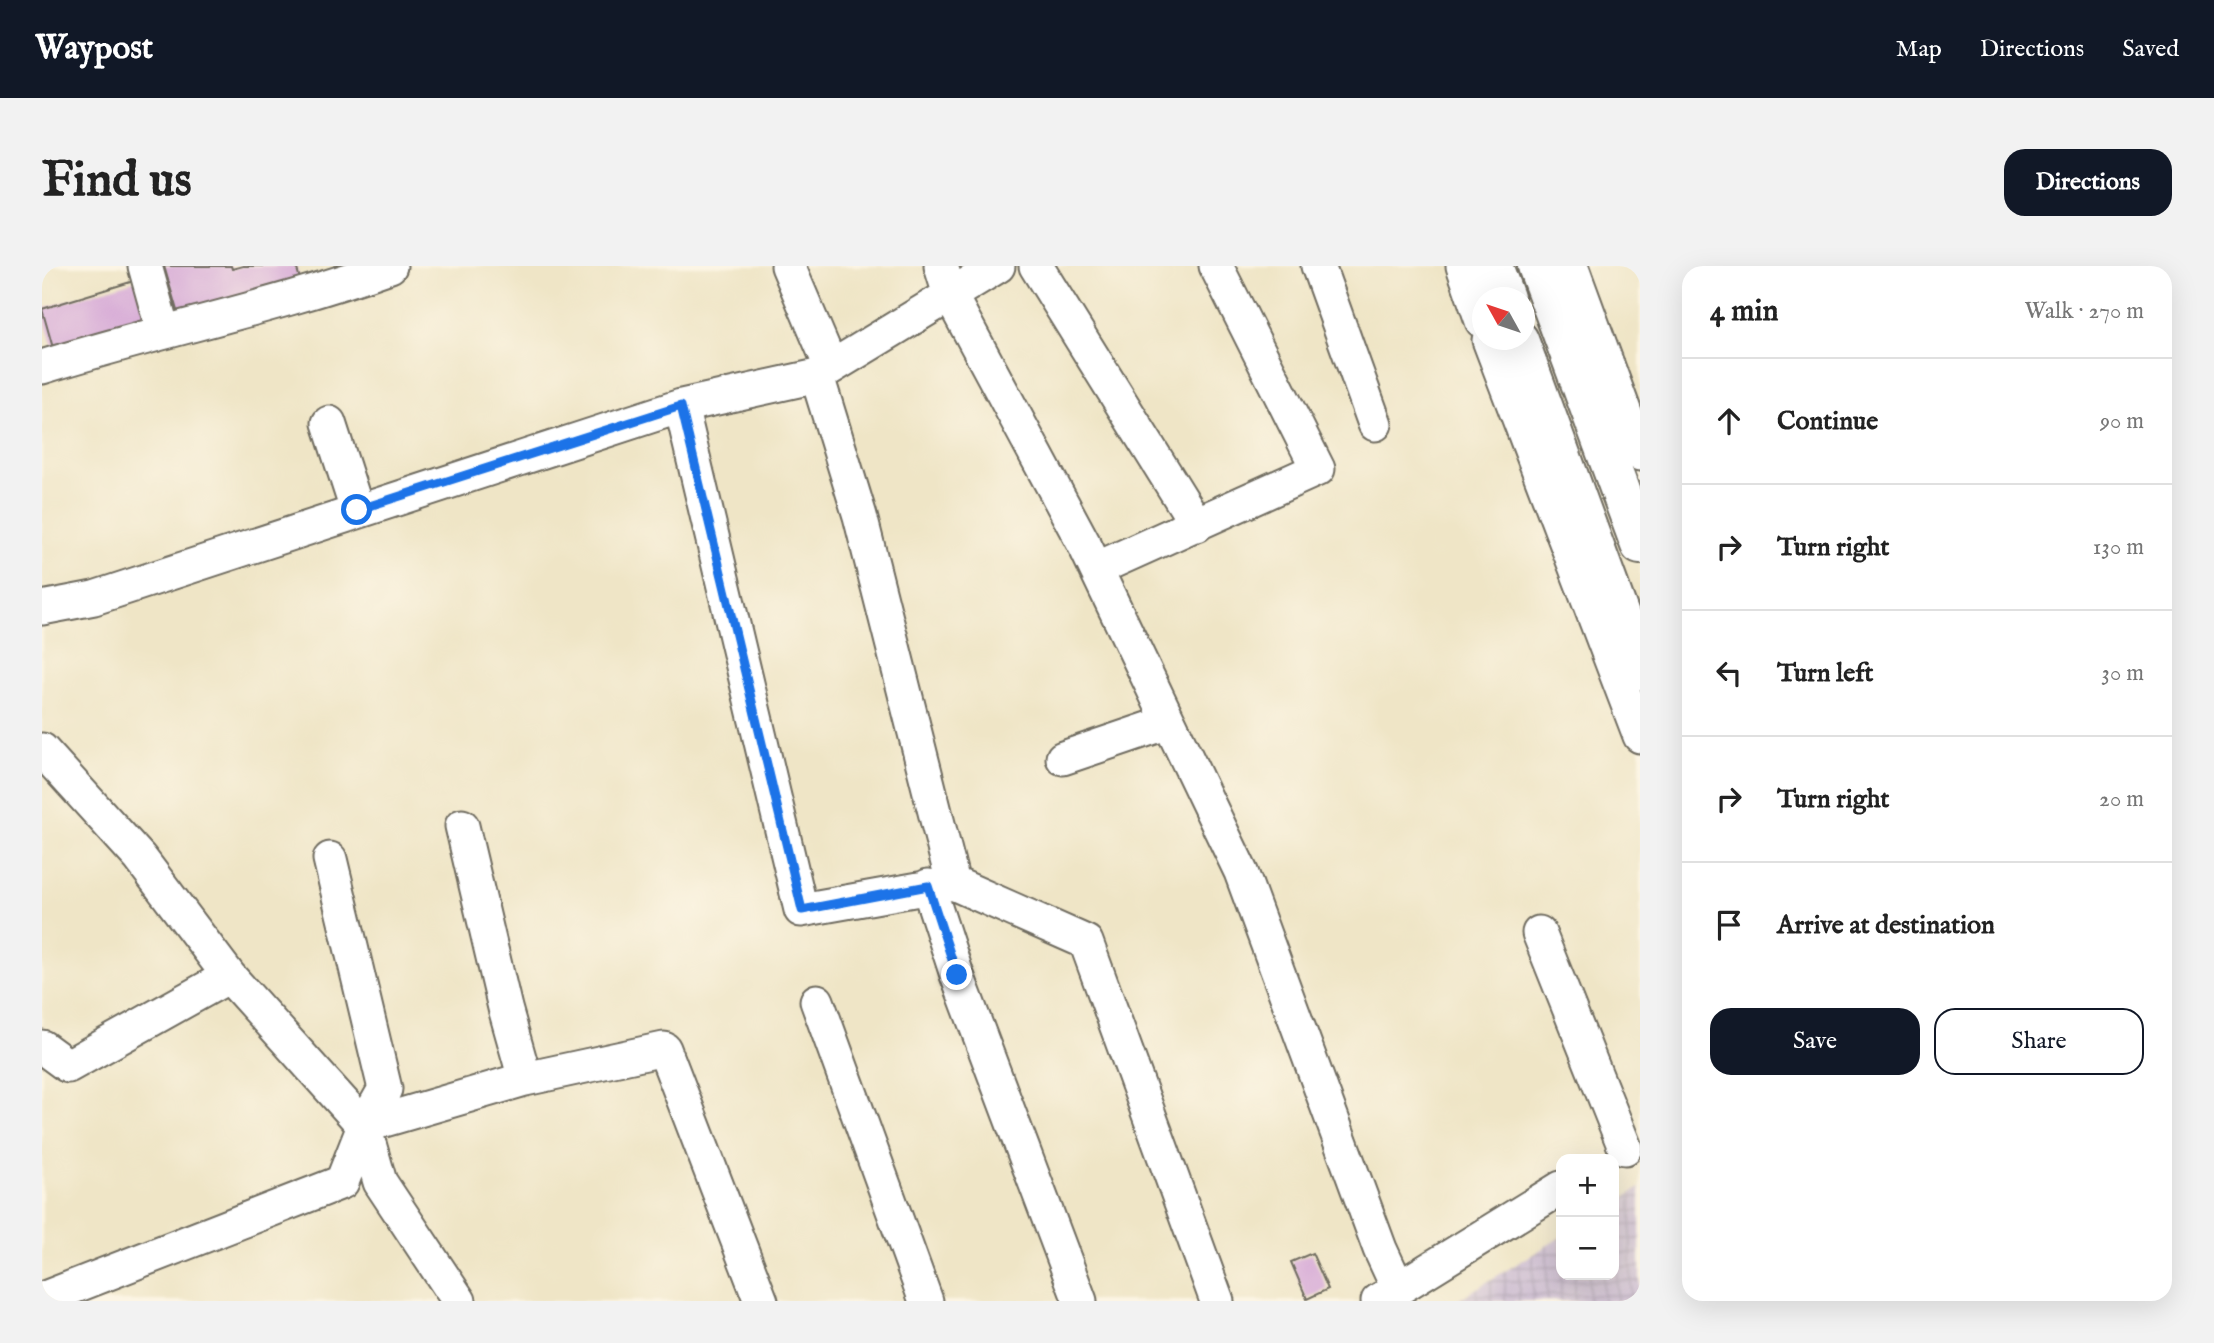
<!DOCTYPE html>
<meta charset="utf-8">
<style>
:root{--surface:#fff;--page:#f2f2f2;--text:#222;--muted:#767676;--line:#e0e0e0;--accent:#111827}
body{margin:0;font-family:"IM FELL English",serif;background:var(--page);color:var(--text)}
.controls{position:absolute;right:21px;bottom:21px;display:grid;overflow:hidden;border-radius:14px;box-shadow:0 7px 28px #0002}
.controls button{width:63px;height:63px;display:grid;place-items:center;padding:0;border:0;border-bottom:2px solid var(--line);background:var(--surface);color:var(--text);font:35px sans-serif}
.compass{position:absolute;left:1430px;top:21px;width:63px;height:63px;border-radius:50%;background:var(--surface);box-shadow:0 7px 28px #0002;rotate:310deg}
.stop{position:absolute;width:21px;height:21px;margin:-16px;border:5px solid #1a73e8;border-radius:50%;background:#fff}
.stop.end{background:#1a73e8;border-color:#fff;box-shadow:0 2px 7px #0008}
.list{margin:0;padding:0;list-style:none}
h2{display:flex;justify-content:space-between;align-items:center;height:91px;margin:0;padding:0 28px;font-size:30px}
h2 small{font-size:23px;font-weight:400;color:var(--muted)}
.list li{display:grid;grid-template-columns:46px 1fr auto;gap:21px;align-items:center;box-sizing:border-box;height:126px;padding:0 28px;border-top:2px solid var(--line)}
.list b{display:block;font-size:26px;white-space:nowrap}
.list em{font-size:23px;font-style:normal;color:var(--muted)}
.actions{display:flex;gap:14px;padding:21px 28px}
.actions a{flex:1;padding:16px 0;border:2px solid var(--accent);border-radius:21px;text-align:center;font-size:24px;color:var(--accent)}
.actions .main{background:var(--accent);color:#fff}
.icon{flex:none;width:38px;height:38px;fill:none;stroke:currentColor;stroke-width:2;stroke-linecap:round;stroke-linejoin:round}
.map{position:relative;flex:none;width:1598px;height:1035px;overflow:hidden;border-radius:21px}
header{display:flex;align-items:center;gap:42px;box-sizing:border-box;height:98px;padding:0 35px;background:var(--accent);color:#fff}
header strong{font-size:33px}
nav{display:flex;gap:38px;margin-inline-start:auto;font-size:24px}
.intro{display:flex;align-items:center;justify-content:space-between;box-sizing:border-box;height:168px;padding:0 42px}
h1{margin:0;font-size:49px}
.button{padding:18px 32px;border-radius:21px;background:var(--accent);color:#fff;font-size:24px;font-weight:700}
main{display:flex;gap:42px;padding:0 42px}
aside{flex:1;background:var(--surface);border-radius:21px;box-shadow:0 7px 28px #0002}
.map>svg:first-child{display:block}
</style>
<header>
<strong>Waypost</strong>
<nav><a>Map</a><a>Directions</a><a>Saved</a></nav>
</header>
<div class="intro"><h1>Find us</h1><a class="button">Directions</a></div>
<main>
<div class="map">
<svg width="1598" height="1035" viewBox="0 0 1598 1035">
<defs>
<pattern id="industrial-grid" width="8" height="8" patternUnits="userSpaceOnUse" patternTransform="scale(1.75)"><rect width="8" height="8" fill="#cdbed2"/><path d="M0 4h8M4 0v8" fill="none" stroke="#b0a3b4"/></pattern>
</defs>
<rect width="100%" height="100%" fill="#fcf5e5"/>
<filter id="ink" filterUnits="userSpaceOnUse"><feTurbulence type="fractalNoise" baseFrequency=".0143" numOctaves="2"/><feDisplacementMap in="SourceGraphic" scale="14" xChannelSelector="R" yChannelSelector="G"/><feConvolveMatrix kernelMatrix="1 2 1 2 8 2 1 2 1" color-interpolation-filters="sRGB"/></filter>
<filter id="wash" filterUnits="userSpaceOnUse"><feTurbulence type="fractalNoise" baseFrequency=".00686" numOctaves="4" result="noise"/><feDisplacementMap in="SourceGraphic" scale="28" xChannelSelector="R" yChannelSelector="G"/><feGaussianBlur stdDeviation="1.57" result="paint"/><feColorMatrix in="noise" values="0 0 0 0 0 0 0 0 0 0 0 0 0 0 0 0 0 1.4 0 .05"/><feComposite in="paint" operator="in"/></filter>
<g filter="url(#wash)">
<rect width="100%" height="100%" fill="#efe5c6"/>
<!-- industrial -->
<path fill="url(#industrial-grid)" d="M 1598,922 L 1598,1035 L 1414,1035 L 1519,971 L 1519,1009 L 1572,1009 L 1572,938 Z"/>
<g id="blocks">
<!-- building -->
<path fill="#d7abd7" d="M 122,0 L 189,0 L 190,3 L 201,0 L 254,0 L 258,13 L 136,48 Z
M 95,14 L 106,53 L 11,82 L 0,43 Z
M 1270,987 L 1286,1023 L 1265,1033 L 1249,996 Z"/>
</g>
</g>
<g filter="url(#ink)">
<use href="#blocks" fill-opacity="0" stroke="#706c61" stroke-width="2"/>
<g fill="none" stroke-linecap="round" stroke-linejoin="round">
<defs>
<path id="minor" d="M 103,0 L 121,65
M 746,0 L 789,101
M 899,0 L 908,29 L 1043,280 L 1199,606 L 1338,983 L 1356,1022
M 994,0 L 1155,259
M 1276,0 L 1333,158
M 1421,0 L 1440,55
M 1529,0 L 1598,188
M 1447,74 L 1598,470
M 0,101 C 115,65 234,41 348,0
M 775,110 L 818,250 L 911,617
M 639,140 L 759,644 L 911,617 L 1044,676 L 1175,1035
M 287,157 L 315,244
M 1054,303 L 1276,203 L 1174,0
M 0,342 L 52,332 L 639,140 L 775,110 L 956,0
M 0,484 L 98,592 L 187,710 L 322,860 L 338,916 L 417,1035
M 1021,492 L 1127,456
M 420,560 L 463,742 L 483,813
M 886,620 L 915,709 L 1038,1035
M 1497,667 L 1583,882
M 775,735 L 884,1035
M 0,781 L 26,800 L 187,710
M 322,860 L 483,813 L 622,783 L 719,1035
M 0,1033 L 300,916 L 322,860 L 343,823 L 288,593
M 1336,1035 L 1519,922"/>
<path id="highway" d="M 1451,0 L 1463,32
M 1495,0 L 1598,279
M 1477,74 L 1598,404"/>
</defs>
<!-- minor casing -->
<use href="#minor" stroke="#706c61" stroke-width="37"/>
<!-- highway casing -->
<use href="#highway" stroke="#706c61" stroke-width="42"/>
<!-- minor -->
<use href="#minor" stroke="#fff" stroke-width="33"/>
<!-- highway -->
<use href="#highway" stroke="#fff" stroke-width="38"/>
</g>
</g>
<g fill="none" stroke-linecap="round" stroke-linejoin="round" filter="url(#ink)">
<!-- route -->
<path stroke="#1a73e8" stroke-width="9" d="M 315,244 L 639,140 L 760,644 L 886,620 L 915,709"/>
</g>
</svg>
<div class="controls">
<button>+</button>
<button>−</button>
</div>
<svg class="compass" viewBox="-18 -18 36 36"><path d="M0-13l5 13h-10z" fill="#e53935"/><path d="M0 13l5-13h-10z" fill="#767676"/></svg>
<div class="stop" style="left:315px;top:244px"></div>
<div class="stop end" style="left:915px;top:709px"></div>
</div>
<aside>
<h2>4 min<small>Walk · 270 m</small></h2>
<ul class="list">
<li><svg class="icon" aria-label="ahead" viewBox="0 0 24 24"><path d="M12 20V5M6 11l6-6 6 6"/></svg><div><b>Continue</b></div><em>90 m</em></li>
<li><svg class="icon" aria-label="right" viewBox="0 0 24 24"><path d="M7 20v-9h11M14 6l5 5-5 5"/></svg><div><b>Turn right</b></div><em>130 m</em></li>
<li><svg class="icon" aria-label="left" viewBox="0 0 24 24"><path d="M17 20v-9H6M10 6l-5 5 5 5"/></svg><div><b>Turn left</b></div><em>30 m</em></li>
<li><svg class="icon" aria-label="right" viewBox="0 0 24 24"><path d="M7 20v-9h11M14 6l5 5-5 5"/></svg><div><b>Turn right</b></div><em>20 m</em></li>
<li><svg class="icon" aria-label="arrive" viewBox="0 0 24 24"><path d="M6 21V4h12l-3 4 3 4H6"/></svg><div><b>Arrive at destination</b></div></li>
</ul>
<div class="actions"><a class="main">Save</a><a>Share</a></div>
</aside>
</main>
